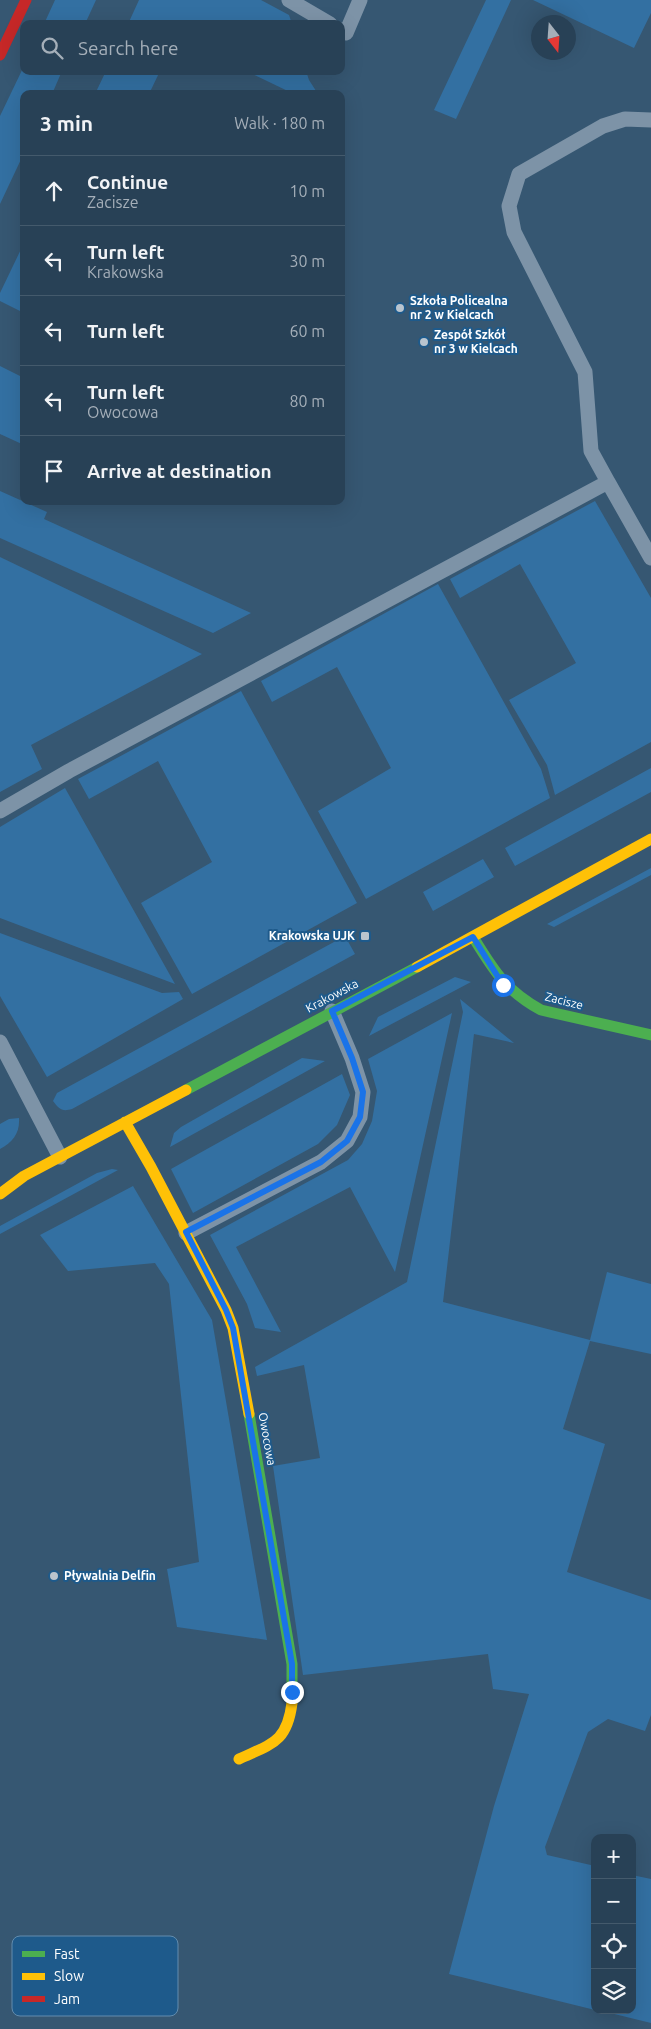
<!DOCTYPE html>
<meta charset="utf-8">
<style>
:root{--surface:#284156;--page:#30485c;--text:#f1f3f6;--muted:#a5afb9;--line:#445a6c}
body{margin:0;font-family:Ubuntu,sans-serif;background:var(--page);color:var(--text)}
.controls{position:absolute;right:15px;bottom:15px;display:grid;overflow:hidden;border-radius:10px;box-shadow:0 5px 20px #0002}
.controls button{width:45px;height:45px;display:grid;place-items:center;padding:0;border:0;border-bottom:1px solid var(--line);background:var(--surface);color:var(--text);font:25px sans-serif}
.compass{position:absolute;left:531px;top:15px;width:45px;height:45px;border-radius:50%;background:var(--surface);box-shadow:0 5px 20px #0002;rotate:163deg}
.stop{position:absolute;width:15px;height:15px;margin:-11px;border:4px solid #1a73e8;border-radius:50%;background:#fff}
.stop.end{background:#1a73e8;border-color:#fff;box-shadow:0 1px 5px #0008}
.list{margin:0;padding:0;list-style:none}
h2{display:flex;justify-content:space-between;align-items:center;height:65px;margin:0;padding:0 20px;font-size:21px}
h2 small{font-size:16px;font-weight:400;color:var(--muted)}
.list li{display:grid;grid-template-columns:32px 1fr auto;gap:15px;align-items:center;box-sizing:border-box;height:70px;padding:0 20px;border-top:1px solid var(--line)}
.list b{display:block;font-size:19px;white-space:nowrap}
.list p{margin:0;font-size:16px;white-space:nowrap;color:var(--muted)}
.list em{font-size:16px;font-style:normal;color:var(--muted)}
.icon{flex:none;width:28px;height:28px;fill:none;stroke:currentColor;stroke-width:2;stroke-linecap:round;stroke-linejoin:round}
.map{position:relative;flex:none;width:651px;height:2029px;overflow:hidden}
.search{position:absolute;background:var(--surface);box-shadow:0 5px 20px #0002;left:20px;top:20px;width:325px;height:55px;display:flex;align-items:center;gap:12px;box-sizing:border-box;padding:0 18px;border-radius:10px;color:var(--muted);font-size:19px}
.panel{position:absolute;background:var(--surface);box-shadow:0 5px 20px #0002;left:20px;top:90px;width:325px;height:415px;border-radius:10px}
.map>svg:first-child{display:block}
</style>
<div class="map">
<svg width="651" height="2029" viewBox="0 0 651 2029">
<rect width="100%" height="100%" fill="#365772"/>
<!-- green -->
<path fill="#3370a2" d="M 55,0 L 96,0 L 85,24 L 44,24 Z
M 139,0 L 261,0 L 289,15 L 292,24 L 128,24 Z
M 486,0 L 511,0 L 456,119 L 434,110 Z
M 533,0 L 651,0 L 651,13 L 634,48 Z
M 24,66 L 24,71 L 62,71 L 52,94 L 24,94 L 24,153 L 0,204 L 0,116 Z
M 106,71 L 160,71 L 149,94 L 95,94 Z
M 246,71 L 306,71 L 309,80 L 318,94 L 294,94 Z
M 24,243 L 24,313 L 0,301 L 0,293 Z
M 0,366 L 24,378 L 24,445 L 0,434 Z
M 0,491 L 47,512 L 44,519 L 251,613 L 213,633 L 0,538 Z
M 595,501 L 651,598 L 651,742 L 555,795 L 547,765 L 509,700 L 576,663 L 520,564 L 460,598 L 450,579 Z
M 0,557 L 202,654 L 31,745 L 42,769 L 0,792 Z
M 438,584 L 541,769 L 550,798 L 366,899 L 318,811 L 391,768 L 337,667 L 272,702 L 261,681 Z
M 241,691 L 357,903 L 192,994 L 141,903 L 212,862 L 158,761 L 89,799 L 78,779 Z
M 651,768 L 651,792 L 515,866 L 505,848 Z
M 65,788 L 175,984 L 0,918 L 0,827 Z
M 483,859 L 494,877 L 433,911 L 423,892 Z
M 651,868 L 651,875 L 554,927 L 547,924 Z
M 0,933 L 162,993 L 179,992 L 183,999 L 47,1077 L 0,996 Z
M 345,936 L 355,954 L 72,1109 C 62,1112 59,1109 53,1101 L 57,1093 Z
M 455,977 L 471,982 L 369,1036 L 378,1017 Z
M 460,999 L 514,1043 L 474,1034 L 443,1302 L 590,1340 L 607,1272 L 651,1284 L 651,1354 L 590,1341 L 563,1429 L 605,1444 L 567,1572 L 651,1600 L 651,1715 L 645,1731 L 608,1719 L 588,1732 L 545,1847 L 547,1855 L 595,1866 L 595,2010 L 449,1974 L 494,1806 L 529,1694 L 493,1689 L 488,1654 L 303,1675 L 273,1466 L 320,1458 L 304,1365 L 257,1376 L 255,1367 L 407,1282 L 463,1012 Z
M 452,1013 L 395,1272 L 350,1187 L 236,1247 L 281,1332 L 255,1328 L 247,1304 L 210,1235 L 348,1160 L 362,1144 L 372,1121 L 377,1091 L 368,1059 Z
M 302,1058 L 325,1061 L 170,1147 L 174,1133 L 181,1127 Z
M 342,1074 L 350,1095 L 337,1125 L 318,1144 L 193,1213 L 171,1169 Z
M 19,1118 C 20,1133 13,1142 0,1149 L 0,1124 L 9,1119 Z
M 112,1169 L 118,1170 L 0,1234 L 0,1226 L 97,1173 Z
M 133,1186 L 212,1320 L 267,1640 L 177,1627 L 167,1569 L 199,1562 L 169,1284 L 155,1263 L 68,1271 L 40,1235 Z
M 632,1875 L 651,1879 L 651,2023 L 598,2010 L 632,2010 Z"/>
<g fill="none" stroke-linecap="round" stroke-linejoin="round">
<!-- lane -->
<path stroke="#7d93a7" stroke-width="15" d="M 289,0 L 330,24
M 341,30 L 346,33 L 360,0
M 608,482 L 591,451 L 585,372 L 514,232 L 509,206 L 519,174 L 603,126 L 625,119 L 651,120
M 0,811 L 69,771 L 608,482 L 651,558
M 0,1042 L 60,1157
M 186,1233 L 321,1162 L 347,1141 L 360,1117 L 363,1092 L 352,1058 L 332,1011"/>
<!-- fast -->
<path stroke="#4caf50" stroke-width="11" d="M 473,937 C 494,971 505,990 541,1010 L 651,1035
M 186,1090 L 417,967
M 249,1414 L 292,1664 L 292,1703"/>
<!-- slow -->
<path stroke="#ffc107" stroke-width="11" d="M 417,967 L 651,839
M 125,1122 L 151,1167 L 226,1310 L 233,1328 L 249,1414
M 0,1194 L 24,1176 L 186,1090
M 239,1759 C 271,1744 287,1743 292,1703"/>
<!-- jam -->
<path stroke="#c62828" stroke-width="11" d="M 0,55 L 26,0"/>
</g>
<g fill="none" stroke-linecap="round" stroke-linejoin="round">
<!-- route -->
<path stroke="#1a73e8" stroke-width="6" d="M 292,1692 L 292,1664 L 233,1328 L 226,1310 L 186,1232 L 321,1162 L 347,1141 L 360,1117 L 363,1092 L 352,1058 L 332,1011 L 473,937 L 503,985"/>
</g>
<!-- markers -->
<g fill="#b9c4ce" stroke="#1e5a8b" stroke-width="2">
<circle cx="400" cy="308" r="5"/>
<circle cx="424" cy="342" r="5"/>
<rect x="360" y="931" width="10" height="10" rx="2.5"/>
<circle cx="54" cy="1576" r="5"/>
</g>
<g text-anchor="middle" stroke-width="4" stroke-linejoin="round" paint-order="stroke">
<!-- poi labels -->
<g font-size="12" font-weight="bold" fill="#fff" stroke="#1e5a8b" text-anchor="start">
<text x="410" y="305">Szkoła Policealna<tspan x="410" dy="14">nr 2 w Kielcach</tspan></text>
<text x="434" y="339">Zespół Szkół<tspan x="434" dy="14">nr 3 w Kielcach</tspan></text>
<text x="355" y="940" text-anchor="end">Krakowska UJK</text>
<text x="64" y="1580">Pływalnia Delfin</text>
</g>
<!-- street labels -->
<g font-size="12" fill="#fff" stroke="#1e5a8b">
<text transform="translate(332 996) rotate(-28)" y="4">Krakowska</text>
<text transform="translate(564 1001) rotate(14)" y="4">Zacisze</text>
<text transform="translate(267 1439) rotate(80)" y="4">Owocowa</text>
</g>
</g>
<!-- legend -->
<rect x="12" y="1936" width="166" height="80" rx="8" fill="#1e5a8b" stroke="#628cae" stroke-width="1"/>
<rect x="22" y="1951" width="23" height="6" fill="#4caf50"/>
<rect x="22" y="1973" width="23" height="7" fill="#ffc107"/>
<rect x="22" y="1996" width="23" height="6" fill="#c62828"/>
<g font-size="14" fill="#fff">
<text x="54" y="1959">Fast</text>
<text x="54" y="1981">Slow</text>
<text x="54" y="2004">Jam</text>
</g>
</svg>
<div class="controls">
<button>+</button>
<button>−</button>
<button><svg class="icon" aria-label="locate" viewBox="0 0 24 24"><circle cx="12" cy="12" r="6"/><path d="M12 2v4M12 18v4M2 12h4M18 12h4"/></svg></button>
<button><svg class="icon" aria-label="layers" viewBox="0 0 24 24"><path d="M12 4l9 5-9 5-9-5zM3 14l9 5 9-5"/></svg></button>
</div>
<svg class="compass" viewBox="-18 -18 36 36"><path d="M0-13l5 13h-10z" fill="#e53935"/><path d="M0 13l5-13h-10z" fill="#a5afb9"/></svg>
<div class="stop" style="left:503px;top:985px"></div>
<div class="stop end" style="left:292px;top:1692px"></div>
<div class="search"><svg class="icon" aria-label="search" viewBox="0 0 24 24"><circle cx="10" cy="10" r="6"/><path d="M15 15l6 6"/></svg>Search here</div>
<section class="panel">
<h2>3 min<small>Walk · 180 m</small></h2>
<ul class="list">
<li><svg class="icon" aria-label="ahead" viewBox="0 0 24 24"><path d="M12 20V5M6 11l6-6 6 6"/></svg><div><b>Continue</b><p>Zacisze</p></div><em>10 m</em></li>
<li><svg class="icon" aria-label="left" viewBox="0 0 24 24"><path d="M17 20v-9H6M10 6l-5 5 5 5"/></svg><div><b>Turn left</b><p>Krakowska</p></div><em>30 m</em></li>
<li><svg class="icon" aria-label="left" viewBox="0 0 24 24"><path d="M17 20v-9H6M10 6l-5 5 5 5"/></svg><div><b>Turn left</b></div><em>60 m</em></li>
<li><svg class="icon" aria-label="left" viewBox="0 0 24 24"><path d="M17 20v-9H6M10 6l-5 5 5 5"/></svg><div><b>Turn left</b><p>Owocowa</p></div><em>80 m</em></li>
<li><svg class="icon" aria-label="arrive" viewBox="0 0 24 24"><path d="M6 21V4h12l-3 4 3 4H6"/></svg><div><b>Arrive at destination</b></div></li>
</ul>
</section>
</div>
